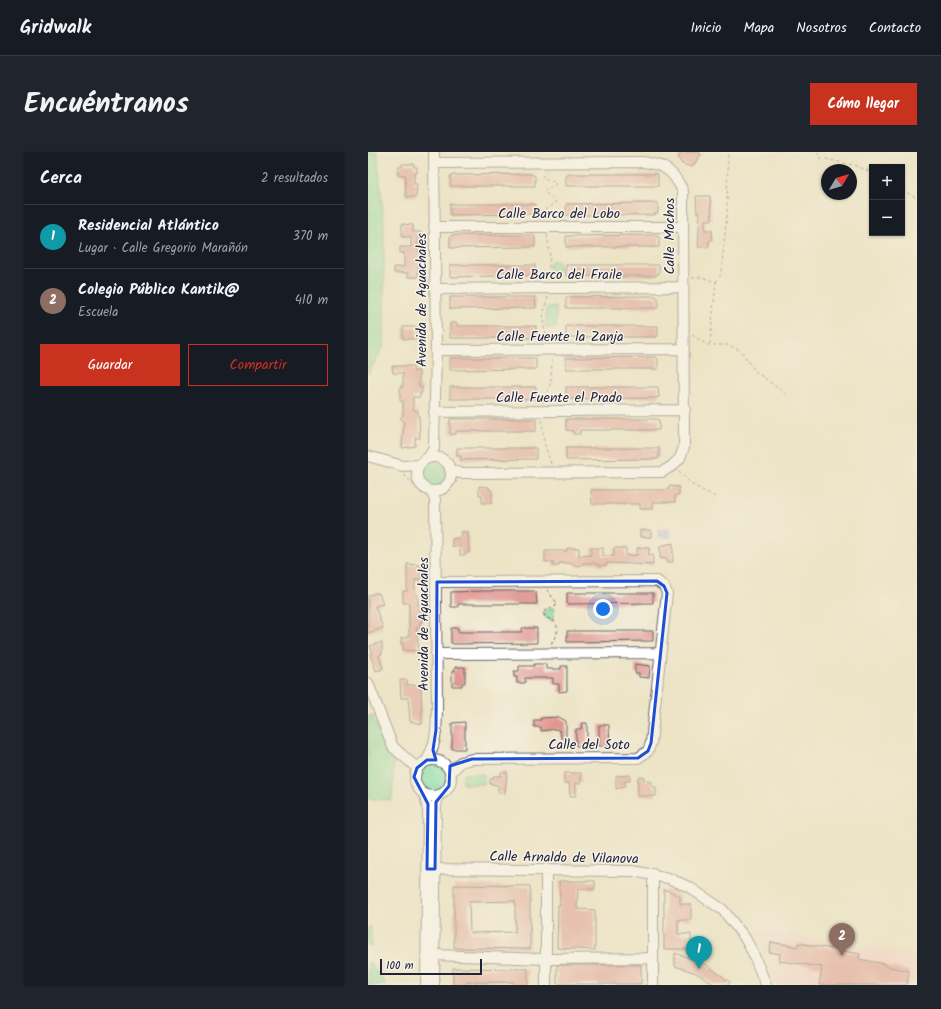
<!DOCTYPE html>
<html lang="es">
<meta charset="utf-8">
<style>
:root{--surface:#171b24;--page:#20242c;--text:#f1f3f6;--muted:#9ea1a6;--line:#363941;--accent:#c8321e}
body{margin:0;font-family:Kalam,sans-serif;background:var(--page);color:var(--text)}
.controls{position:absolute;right:12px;top:12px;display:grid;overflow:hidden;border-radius:0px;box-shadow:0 1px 3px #0004}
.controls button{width:36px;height:36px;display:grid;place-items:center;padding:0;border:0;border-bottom:1px solid var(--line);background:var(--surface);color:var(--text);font:20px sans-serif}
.compass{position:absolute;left:453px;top:12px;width:36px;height:36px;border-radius:50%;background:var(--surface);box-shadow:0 1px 3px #0004;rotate:52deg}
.scale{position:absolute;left:12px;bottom:10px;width:102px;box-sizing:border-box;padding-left:4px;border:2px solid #22223b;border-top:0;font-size:11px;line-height:14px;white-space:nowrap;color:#22223b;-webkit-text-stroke:3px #f7f3e8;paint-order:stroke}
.you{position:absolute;left:235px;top:457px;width:14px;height:14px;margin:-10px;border:3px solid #fff;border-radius:50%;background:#1a73e8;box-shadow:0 0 0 6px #1a73e833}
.badge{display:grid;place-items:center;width:26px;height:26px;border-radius:50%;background:var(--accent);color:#fff;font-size:13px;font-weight:700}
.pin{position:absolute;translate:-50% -33px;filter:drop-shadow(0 1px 2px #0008)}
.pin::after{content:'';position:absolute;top:21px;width:14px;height:12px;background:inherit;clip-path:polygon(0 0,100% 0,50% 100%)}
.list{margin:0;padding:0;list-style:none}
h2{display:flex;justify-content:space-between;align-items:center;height:52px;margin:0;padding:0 16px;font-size:17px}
h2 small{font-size:13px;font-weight:400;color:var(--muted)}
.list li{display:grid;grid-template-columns:26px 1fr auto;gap:12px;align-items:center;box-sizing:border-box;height:64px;padding:0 16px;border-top:1px solid var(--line)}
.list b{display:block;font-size:15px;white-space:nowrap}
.list p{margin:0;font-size:13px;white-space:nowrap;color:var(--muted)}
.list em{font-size:13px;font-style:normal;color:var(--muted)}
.actions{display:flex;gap:8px;padding:12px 16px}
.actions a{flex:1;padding:9px 0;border:1px solid var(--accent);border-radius:0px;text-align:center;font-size:14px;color:var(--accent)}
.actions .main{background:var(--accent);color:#fff}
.map{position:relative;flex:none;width:549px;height:833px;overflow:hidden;border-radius:0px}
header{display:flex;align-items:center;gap:24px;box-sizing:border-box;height:56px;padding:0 20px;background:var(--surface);border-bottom:1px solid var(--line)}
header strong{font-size:19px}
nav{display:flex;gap:22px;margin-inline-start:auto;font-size:14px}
.intro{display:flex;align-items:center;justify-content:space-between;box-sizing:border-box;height:96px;padding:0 24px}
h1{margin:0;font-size:28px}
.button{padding:10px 18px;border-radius:0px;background:var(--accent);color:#fff;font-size:14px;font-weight:700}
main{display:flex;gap:24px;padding:0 24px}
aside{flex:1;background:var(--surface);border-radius:0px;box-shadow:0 1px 3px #0004}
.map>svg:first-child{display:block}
</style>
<header>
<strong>Gridwalk</strong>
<nav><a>Inicio</a><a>Mapa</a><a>Nosotros</a><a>Contacto</a></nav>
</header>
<div class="intro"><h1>Encuéntranos</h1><a class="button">Cómo llegar</a></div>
<main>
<aside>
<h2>Cerca<small>2 resultados</small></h2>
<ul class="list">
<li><span class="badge" style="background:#0f9aa8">1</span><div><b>Residencial Atlántico</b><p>Lugar · Calle Gregorio Marañón</p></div><em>370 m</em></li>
<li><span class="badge" style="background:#8d6e63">2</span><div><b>Colegio Público Kantik@</b><p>Escuela</p></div><em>410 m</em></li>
</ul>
<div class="actions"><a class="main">Guardar</a><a>Compartir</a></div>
</aside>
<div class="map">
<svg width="549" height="833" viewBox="0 0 549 833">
<rect width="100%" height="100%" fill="#f7f3e8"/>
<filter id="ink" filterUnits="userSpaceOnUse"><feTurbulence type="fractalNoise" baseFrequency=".025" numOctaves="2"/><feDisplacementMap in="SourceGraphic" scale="8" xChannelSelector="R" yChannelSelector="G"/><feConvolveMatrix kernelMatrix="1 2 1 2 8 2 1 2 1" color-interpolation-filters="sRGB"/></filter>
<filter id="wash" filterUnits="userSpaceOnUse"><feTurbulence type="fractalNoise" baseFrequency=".012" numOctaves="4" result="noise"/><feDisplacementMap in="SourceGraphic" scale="16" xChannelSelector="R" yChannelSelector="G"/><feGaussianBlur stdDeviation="0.9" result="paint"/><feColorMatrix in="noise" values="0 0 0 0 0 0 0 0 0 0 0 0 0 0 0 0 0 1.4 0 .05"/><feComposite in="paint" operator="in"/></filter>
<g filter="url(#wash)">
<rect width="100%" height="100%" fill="#ede4c6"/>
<!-- built -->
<path fill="#f7d0ca" d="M 384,776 L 549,803 L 545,833 L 409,833 L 395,795 Z"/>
<!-- green -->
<path fill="#83da9f" stroke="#527e6d" d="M 0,0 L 9,0 L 16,69 L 16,194 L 0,222 Z
M180.5 114a5.5 5.5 0 1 1 11 0a5.5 5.5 0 1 1-11 0Z
M 188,155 L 188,176 L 178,176 L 178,156 Z
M52 322a13 13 0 1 1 26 0a13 13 0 1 1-26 0Z
M 185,456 L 186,460 L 184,469 L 177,465 L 175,460 L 179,457 Z
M 4,563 L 16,593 L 26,605 L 24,648 L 0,647 L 0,565 Z
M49 626a15 15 0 1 1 30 0a15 15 0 1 1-30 0Z
M 95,622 L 116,622 L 116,632 L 95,632 Z
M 0,775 L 3,775 L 4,794 L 0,794 Z
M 2,810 L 18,833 L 0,833 L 0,811 Z"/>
<!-- water -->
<path fill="#75a9e2" stroke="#4c668e" d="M 290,378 L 302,378 L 303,385 L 291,385 Z"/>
<g id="blocks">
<!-- building -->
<path fill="#e09692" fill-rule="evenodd" d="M 314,0 L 330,0 L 333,2 L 324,15 L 314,12 L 310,6 Z
M 34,12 L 46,12 L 46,15 L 49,15 L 49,21 L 46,21 L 46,32 L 49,32 L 48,45 L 38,45 L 37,23 L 30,23 L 30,15 L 34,15 Z
M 163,22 L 167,24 L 167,34 L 82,34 L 82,24 L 86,23 Z
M 202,22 L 290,22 L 290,34 L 198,34 L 198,24 Z
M 328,44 L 342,44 L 344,68 L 337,68 L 337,78 L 344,78 L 344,88 L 341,89 L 341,95 L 330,95 L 332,61 L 329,61 Z
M 290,51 L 290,61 L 287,61 L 287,63 L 198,63 L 198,52 Z
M 82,52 L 167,52 L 167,62 L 82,63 Z
M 34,72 L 45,73 L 45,80 L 53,80 L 53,86 L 50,86 L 50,100 L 53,100 L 53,107 L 50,107 L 50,125 L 40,125 L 40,121 L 26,121 L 26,115 L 36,115 L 36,101 L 32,101 L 32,95 L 43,95 L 43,85 L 34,85 Z
M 84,83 L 165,83 L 167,85 L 167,95 L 82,96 L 82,85 Z
M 287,83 L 291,85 L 291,95 L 198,95 L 198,84 Z
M 82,113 L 167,113 L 167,123 L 84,125 L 82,124 Z
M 198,113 L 291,113 L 291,122 L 288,122 L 288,124 L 198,124 Z
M 287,144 L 290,146 L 290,156 L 198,156 L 198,145 Z
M 82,145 L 167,145 L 168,156 L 82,157 Z
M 82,171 L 89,171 L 89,174 L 168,174 L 168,186 L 82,186 Z
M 198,174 L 290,174 L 290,184 L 287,185 L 198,185 Z
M 35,175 L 49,175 L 49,187 L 35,187 Z
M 287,205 L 290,207 L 290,217 L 198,217 L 198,206 Z
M 82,206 L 168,206 L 168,217 L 82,218 Z
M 24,214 L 45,214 L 45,219 L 51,219 L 51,235 L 54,235 L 54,241 L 52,241 L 52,245 L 45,245 L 45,256 L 47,259 L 50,259 L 50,264 L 51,264 L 52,286 L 47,286 L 47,294 L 34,296 L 36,269 L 32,266 L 35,264 L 35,249 L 32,249 L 32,235 L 35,235 L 35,221 L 25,221 Z
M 82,235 L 168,235 L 168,247 L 82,247 Z
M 198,235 L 290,235 L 291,245 L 288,246 L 198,247 Z
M 82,267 L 168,267 L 168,279 L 88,279 L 88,282 L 82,282 Z
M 198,267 L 288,267 L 291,268 L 291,278 L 212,278 L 212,282 L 205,282 L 205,279 L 198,278 Z
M 89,296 L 168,296 L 168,307 L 93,308 L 93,304 L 89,304 Z
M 198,296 L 291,296 L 291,306 L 288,307 L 198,308 Z
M 111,334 L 121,335 L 121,338 L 124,338 L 124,351 L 114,351 L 114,343 L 111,343 Z
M 301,334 L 311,335 L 311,343 L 307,343 L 307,350 L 285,350 L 285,357 L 272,357 L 272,352 L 224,352 L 223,338 L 293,338 L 301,337 Z
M 272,378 L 283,378 L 283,385 L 272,385 Z
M 93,380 L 100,380 L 101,401 L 98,401 L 97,403 L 92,403 L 92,394 L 84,394 L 84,387 L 94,385 Z
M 305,391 L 305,410 L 299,410 L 299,407 L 292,406 L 292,394 Z
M 199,396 L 211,396 L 211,404 L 223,403 L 223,396 L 235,396 L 235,404 L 246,404 L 246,396 L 258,396 L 258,404 L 269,403 L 269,396 L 281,396 L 281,403 L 285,403 L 285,413 L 239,411 L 239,413 L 232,414 L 227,411 L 215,411 L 215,413 L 209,414 L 204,411 L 191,411 L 191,414 L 185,414 L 185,410 L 177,410 L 177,399 L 199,399 Z
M 39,412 L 53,413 L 53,428 L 47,428 L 47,439 L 50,447 L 50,459 L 55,459 L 54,470 L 52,470 L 52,476 L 48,476 L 51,499 L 35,498 L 35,492 L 33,492 L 33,486 L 39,486 L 39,484 L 41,484 L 41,451 L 35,451 L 35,439 L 39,439 Z
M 117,439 L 166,439 L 168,440 L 169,452 L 90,452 L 90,455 L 83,455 L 83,440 Z
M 7,441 L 11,441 L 15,452 L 7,454 L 15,476 L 0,481 L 0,444 Z
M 199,441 L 285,441 L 285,451 L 199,452 Z
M 83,476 L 90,476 L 90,480 L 154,480 L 154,476 L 169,476 L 169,491 L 86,492 L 83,491 Z
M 199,479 L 285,479 L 285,489 L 199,490 Z
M 14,490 L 14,502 L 11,503 L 15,517 L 8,519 L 2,502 L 5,501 L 2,494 Z
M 166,512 L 178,512 L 178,517 L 193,517 L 193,514 L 199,514 L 199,539 L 191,540 L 191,532 L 185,532 L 185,526 L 157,526 L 157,531 L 149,531 L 149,525 L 146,525 L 146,519 L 151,519 L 151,514 L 166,514 Z
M 267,512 L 282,514 L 281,526 L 271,525 L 271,521 L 267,521 Z
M 87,515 L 97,515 L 97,531 L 94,531 L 94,534 L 84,534 L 84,519 L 87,519 Z
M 32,528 L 39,528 L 39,533 L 53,533 L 54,572 L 42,569 L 40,546 L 33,546 Z
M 191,565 L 198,569 L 198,586 L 193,586 L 192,579 L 188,577 L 173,579 L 173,575 L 166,575 L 166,568 L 173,568 L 173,566 Z
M 97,570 L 97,597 L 84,597 L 84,571 Z
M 214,571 L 219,571 L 219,594 L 208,594 L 208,577 L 213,577 Z
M 231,573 L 241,573 L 242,594 L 231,594 Z
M 133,620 L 139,620 L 137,641 L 130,641 L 130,633 L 122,632 L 122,627 L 125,627 L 125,624 L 133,624 Z
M 196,621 L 213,621 L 213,631 L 208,631 L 208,644 L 202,644 L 201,631 L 196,631 Z
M 262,623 L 262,629 L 257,629 L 257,635 L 248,637 L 248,624 Z
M 270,625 L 276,625 L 276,628 L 284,630 L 284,635 L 288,635 L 288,644 L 270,644 Z
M 191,729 L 227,729 L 227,737 L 210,737 L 209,755 L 210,757 L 227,758 L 227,798 L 189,796 L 190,753 L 192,753 Z
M 86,733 L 162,734 L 162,797 L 86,796 ZM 147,749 L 147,780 L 102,781 L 101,750 Z
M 296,737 L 312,744 L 312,752 L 323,752 L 323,768 L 310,768 L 310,782 L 323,782 L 323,797 L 296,797 Z
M 403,790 L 430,795 L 430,791 L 492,802 L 491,807 L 517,812 L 517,814 L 541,819 L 539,833 L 451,833 L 454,815 L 411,809 L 412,802 L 401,800 Z
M 307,801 L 339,813 L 362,830 L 360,833 L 347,833 L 328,821 L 307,814 Z
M 189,813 L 273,813 L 273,832 L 189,832 Z
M 85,816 L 160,817 L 160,833 L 146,833 L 146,830 L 99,830 L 99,833 L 85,833 Z"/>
</g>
</g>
<g filter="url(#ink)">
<use href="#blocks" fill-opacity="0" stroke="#69666c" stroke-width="1"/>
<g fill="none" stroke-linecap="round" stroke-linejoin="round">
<defs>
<path id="minor" d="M 66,11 L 275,10 C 298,13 305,19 315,39 L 316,295 L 312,306 L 304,314 L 294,320 L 91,321 L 82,317
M 66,75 L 315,75
M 67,137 L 315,135
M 68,198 L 316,197
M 66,260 L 317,258
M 0,304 L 35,314 L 51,313
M49 322a17 17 0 1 1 34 0a17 17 0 1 1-34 0Z
M 61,305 L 66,296 L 68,198 L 66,0
M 69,430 L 289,429 L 296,434 L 299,441 L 283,591 L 280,599 L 270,606 L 104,607 L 93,610 L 82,621
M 68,502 L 292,501
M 0,531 L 25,595 L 49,616
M47 626a18 18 0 1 1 36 0a18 18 0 1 1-36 0Z
M 59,608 C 69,591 69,572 69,552 L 67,347 L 63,340
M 57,643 L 60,660 L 58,833
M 59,717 L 265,719 L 300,726 L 321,735 L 355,758 L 377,786 L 385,801 L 398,833
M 66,803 L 178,807 L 285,806
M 66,833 L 68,655 L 70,643
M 178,833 L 178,717
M 285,833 L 285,721"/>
</defs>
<!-- minor casing -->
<use href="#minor" stroke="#69666c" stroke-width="12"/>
<!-- path -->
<path stroke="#69666c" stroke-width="1" stroke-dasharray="3 3" stroke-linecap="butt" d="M 449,0 L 453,6 L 489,14 L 504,21
M 534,38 L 549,46
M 179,67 L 174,60 L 188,50 L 176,39 L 185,35 L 188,31 L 174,25 L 179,20
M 179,83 L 182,105 L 179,128
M 324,126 L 333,125 L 348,130 L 342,192
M 348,130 L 353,122 L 359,61 L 360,0
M 180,145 C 175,160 172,175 182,189
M 324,183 L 340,193 L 361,193 L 373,199 L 387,219 L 420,244
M 175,251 L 183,230 L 184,206
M 174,268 L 176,290 L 183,312
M 74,300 L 84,308
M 311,319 L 323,332 L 349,346
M 36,323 L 54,342
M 75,343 L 82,338 L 89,329
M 179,438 L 189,451 L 187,455 L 179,457 L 175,460 L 177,465 L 186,469 L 190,476 L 188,485 L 184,489 L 184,494"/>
<!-- minor -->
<use href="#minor" stroke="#fff" stroke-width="10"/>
</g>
</g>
<!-- marked area -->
<path d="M0 0H549V833H0ZM 289,429 L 296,434 L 299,441 L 283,591 L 280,599 L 270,606 L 104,607 L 82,614 L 81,634 L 68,650 L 67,717 L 59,717 L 60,652 L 46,625 L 49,616 L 59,608 L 68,608 L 65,598 L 68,578 L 69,430 Z" fill="#ede4c6" fill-opacity=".55" fill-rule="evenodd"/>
<path fill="none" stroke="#1d4ed8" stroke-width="3" stroke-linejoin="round" d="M 289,429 L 296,434 L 299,441 L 283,591 L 280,599 L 270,606 L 104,607 L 82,614 L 81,634 L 68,650 L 67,717 L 59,717 L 60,652 L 46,625 L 49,616 L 59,608 L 68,608 L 65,598 L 68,578 L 69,430 Z"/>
<g text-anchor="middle" stroke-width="3" stroke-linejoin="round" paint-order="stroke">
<!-- street labels -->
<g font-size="14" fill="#22223b" stroke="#f7f3e8">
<text x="191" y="66">Calle Barco del Lobo</text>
<text transform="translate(301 84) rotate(-90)" y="5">Calle Mochos</text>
<text x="191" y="127">Calle Barco del Fraile</text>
<text transform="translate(53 148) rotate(-90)" y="5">Avenida de Aguachales</text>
<text x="192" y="189">Calle Fuente la Zanja</text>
<text x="191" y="250">Calle Fuente el Prado</text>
<text transform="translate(55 472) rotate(-90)" y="5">Avenida de Aguachales</text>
<text x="221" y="597">Calle del Soto</text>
<text transform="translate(196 705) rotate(1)" y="5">Calle Arnaldo de Vilanova</text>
</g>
</g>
</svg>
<div class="controls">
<button>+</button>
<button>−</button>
</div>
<svg class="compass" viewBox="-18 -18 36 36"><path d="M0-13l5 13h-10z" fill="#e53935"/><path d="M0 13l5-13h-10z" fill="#9ea1a6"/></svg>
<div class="scale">100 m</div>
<div class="you"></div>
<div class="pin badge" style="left:331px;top:817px;background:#0f9aa8">1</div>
<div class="pin badge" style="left:474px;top:804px;background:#8d6e63">2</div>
</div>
</main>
